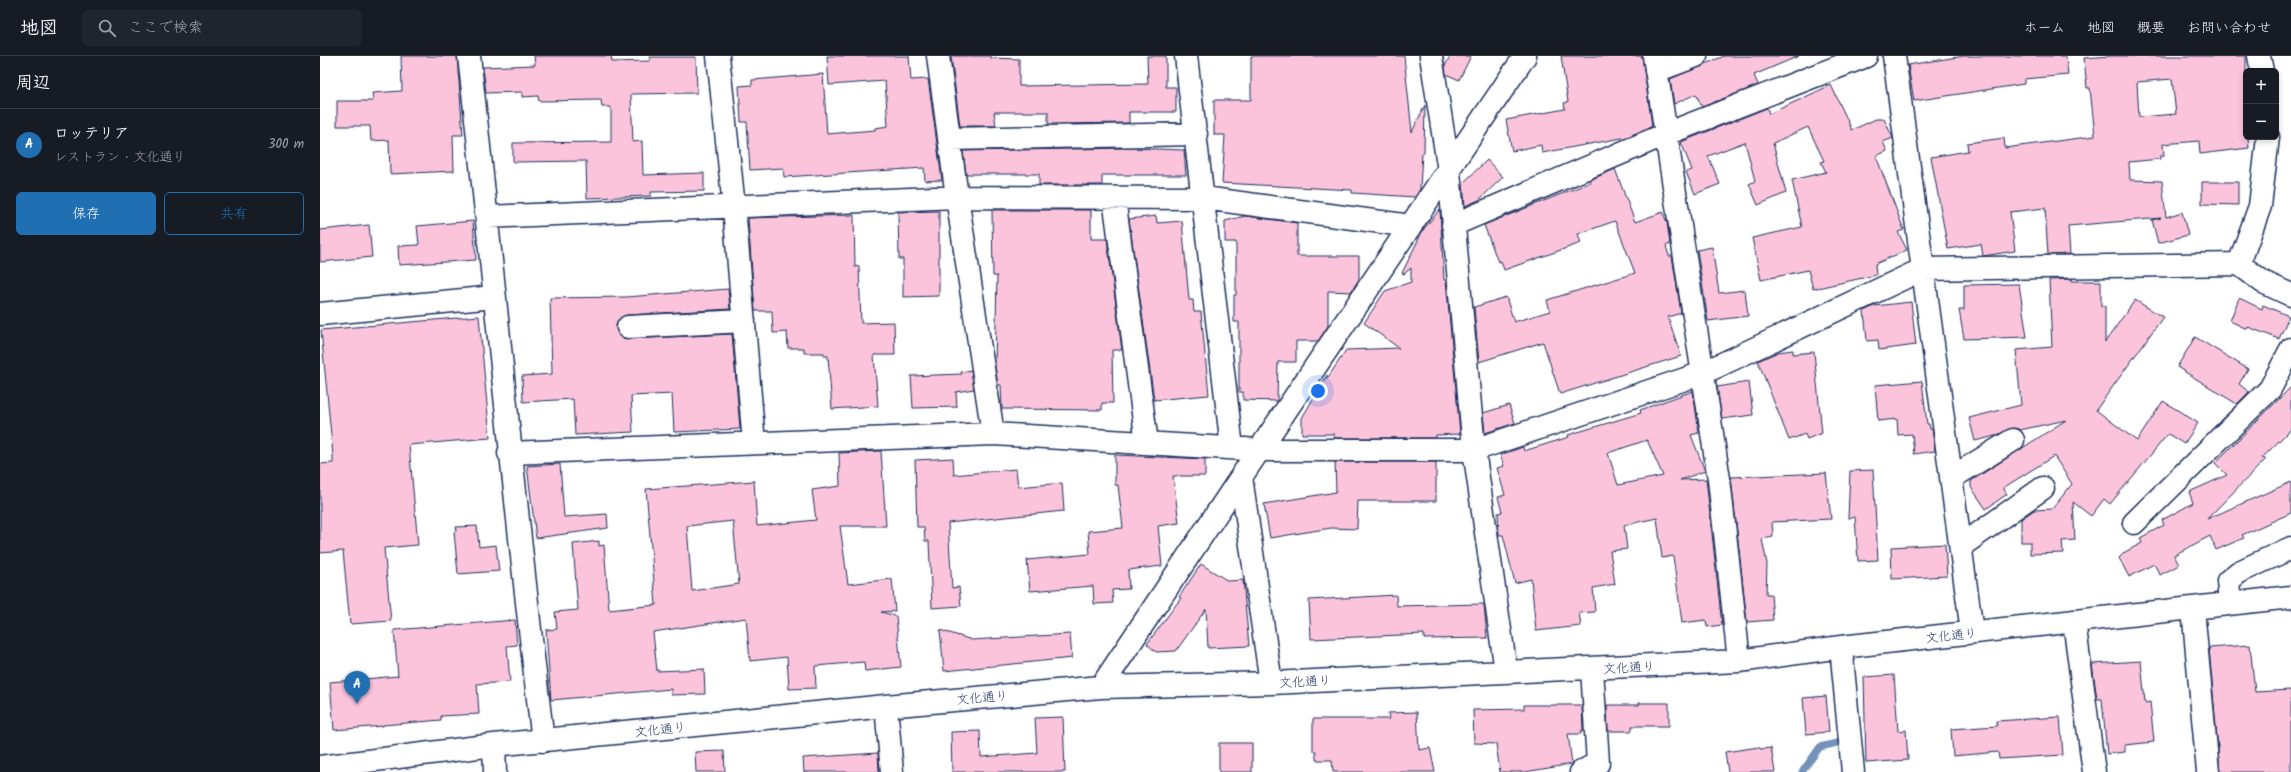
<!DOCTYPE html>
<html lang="ja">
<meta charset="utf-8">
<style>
:root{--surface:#171b24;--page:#20242c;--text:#f1f3f6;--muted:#9ea1a6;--line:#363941;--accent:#1f6fb2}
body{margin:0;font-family:Kalam,"Klee One",sans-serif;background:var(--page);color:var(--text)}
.controls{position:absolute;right:12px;top:12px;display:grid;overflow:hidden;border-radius:6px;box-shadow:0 2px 6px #0003}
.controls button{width:36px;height:36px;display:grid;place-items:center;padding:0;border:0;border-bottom:1px solid var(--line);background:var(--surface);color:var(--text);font:20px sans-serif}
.you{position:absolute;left:998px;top:335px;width:14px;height:14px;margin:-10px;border:3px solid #fff;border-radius:50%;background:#1a73e8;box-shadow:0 0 0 6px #1a73e833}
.badge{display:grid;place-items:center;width:26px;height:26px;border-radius:50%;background:var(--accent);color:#fff;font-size:13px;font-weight:700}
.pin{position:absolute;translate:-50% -33px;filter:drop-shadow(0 1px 2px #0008)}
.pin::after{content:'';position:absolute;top:21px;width:14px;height:12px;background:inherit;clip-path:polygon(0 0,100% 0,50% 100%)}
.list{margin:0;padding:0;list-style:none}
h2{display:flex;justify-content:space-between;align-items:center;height:52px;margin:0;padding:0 16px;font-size:17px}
h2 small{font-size:13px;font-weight:400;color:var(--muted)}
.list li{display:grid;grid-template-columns:26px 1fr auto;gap:12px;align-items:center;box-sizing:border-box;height:72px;padding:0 16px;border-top:1px solid var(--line)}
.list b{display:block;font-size:15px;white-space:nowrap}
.list p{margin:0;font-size:13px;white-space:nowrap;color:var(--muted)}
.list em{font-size:13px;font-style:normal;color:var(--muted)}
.actions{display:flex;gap:8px;padding:12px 16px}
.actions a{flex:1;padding:9px 0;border:1px solid var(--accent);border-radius:6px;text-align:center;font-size:14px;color:var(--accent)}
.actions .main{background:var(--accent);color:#fff}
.icon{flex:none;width:22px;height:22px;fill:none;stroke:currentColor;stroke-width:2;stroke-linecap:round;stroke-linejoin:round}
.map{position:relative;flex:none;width:1971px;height:716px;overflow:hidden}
header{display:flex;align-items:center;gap:24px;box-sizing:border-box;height:56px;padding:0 20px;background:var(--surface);border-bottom:1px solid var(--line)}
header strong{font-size:19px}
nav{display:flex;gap:22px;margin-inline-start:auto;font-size:14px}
.search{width:280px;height:36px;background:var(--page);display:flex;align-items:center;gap:10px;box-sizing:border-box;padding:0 14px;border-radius:6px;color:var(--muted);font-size:15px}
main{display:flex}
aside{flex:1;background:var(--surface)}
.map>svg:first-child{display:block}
</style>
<header>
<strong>地図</strong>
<div class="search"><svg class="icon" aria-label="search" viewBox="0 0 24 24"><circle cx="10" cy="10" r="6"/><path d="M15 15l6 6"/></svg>ここで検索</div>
<nav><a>ホーム</a><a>地図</a><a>概要</a><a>お問い合わせ</a></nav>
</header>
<main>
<aside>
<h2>周辺<small></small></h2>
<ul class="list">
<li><span class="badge">A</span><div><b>ロッテリア</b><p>レストラン · 文化通り</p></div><em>300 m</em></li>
</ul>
<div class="actions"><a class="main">保存</a><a>共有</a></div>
</aside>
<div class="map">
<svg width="1971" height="716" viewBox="0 0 1971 716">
<rect width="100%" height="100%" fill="#fff"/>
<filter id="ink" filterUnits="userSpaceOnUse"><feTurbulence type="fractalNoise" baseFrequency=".025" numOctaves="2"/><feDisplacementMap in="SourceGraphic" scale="8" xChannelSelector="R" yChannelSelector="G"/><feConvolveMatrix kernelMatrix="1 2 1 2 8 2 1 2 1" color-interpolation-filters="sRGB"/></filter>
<g filter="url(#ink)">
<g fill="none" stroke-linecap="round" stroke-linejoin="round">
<!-- stream -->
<path stroke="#7391b9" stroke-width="7" d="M 1482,716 L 1500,691 L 1517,687"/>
</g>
<!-- building -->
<path fill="#fcc4db" stroke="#1b2f5e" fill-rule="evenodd" d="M 81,0 L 137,0 L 143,79 L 133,79 L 134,115 L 70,118 L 69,84 L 51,85 L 50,70 L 17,70 L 17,45 L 53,45 L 52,37 L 82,35 Z
M 214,0 L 291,0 L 292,6 L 330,5 L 330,1 L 376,1 L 377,37 L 311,38 L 313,86 L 322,85 L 323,119 L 384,117 L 384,135 L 331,136 L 331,140 L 267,142 L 266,105 L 193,106 L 193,87 L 291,86 L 291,51 L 282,51 L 281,44 L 219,45 L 218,40 L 202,41 L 202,36 L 166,37 L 163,11 L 215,9 Z
M 507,0 L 589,0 L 591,24 L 608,23 L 622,124 L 605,125 L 604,112 L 464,121 L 463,112 L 430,114 L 427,66 L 421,66 L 419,30 L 432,29 L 432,24 L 503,18 L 507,78 L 555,74 L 555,72 L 568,70 L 565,25 L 509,29 Z
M 631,0 L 671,0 L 671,2 L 699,3 L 699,30 L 828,28 L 827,0 L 846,0 L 846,31 L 856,31 L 856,56 L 809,56 L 809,67 L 728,68 L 728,56 L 674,56 L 676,70 L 640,70 Z
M 931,0 L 1084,0 L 1092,76 L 1105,49 L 1104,97 L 1102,97 L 1100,133 L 1095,141 L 1032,137 L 1032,134 L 902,127 L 905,79 L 894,79 L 894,44 L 931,44 Z
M 1130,0 L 1151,0 L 1139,24 L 1126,18 L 1125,10 Z
M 1241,0 L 1322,0 L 1332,70 L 1307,81 L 1222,97 L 1221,89 L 1192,95 L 1186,64 L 1245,53 L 1244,47 L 1248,46 Z
M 1404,0 L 1479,0 L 1434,19 L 1438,29 L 1382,51 L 1376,38 L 1354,48 L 1350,23 Z
M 1644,0 L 1746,0 L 1748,19 L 1704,23 L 1704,28 L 1594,45 L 1588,9 Z
M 1791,0 L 1926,0 L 1926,81 L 1928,81 L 1929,92 L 1880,98 L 1879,85 L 1843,88 L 1844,100 L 1840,100 L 1840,103 L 1809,106 L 1810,124 L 1842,125 L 1846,161 L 1862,156 L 1868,179 L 1838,187 L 1832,164 L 1841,162 L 1748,170 L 1750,198 L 1728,199 L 1725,152 L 1690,156 L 1695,195 L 1663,200 L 1661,188 L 1628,193 L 1611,101 L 1648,95 L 1647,87 L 1684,82 L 1685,92 L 1775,80 L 1770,32 L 1767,32 L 1764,2 ZM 1852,23 L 1856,58 L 1819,61 L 1817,26 Z
M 1511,29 L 1532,74 L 1556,63 L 1564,63 L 1573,82 L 1563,86 L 1567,95 L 1556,100 L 1584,174 L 1578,176 L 1587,194 L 1555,208 L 1556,219 L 1493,233 L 1488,214 L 1441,224 L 1432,182 L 1482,171 L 1472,124 L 1506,116 L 1501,106 L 1504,105 L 1488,71 L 1453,87 L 1466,137 L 1438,149 L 1429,128 L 1435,125 L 1425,86 L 1388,100 L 1400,128 L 1375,138 L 1366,116 L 1372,114 L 1361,86 L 1447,52 L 1449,58 Z
M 809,92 L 864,94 L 866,119 L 782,119 L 782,129 L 719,129 L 719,118 L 646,118 L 643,95 Z
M 1167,104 L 1183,121 L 1159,144 L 1145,150 L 1143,127 Z
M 1295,113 L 1315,166 L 1343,156 L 1347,167 L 1350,188 L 1346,190 L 1349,200 L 1352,200 L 1361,257 L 1348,261 L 1361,300 L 1240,338 L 1223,286 L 1159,306 L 1154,251 L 1186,241 L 1194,266 L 1230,255 L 1227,244 L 1315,217 L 1295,165 L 1258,178 L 1261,187 L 1184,214 L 1181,205 L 1178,206 L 1164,169 L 1271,126 L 1270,124 Z
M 1882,126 L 1918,126 L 1918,149 L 1882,148 Z
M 1120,153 L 1124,224 L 1126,224 L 1140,378 L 1116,379 L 1116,382 L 1014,382 L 1014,378 L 982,378 L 982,362 L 1007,319 L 1007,323 L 1026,294 L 1079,292 L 1044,267 L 1065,235 L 1091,226 L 1091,212 L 1084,218 L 1082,217 L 1103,174 Z
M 672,154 L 771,154 L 771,183 L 787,183 L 802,294 L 792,294 L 793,347 L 782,347 L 782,354 L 682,353 L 681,329 L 678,329 L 675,310 L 677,220 L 673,220 Z
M 619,155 L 619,240 L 583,241 L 583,203 L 579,203 L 578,156 Z
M 534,159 L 535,211 L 539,210 L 541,267 L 574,266 L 575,299 L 554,299 L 558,350 L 512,353 L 508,300 L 504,300 L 504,297 L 484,297 L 484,292 L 468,292 L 467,276 L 453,277 L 452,255 L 435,255 L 428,162 Z
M 836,160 L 837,167 L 862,165 L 869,244 L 873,244 L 874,256 L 881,256 L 889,339 L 834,344 L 809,163 Z
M 925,160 L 977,167 L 977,200 L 1039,200 L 1039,223 L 1031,236 L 1008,235 L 1008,270 L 998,285 L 976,285 L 976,306 L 958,306 L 957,345 L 923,344 L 923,336 L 919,336 L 919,266 L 914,266 L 914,239 L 916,239 L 916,186 L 905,186 L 905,165 Z
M 153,165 L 156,204 L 79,209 L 78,190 L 99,189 L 97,170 Z
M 49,169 L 52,201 L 0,206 L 0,174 Z
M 1392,191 L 1399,237 L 1425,234 L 1428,260 L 1388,265 L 1377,194 Z
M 1752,223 L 1752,225 L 1781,225 L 1781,250 L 1785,250 L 1785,286 L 1815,244 L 1843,261 L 1776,354 L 1817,385 L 1843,345 L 1878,367 L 1864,388 L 1848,378 L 1790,448 L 1784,443 L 1771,460 L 1753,446 L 1755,484 L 1742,485 L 1743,497 L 1710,498 L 1710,486 L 1701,486 L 1701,463 L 1714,454 L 1732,453 L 1752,428 L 1734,400 L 1683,432 L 1687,438 L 1666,453 L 1651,431 L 1651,425 L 1746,364 L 1700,374 L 1692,372 L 1675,380 L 1655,385 L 1649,362 L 1701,349 L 1696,294 L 1732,291 L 1729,224 Z
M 1699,228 L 1707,281 L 1644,283 L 1639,254 L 1644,254 L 1644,229 Z
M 408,233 L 410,253 L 307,259 L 297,265 L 296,272 L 302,282 L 309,283 L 412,278 L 420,373 L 354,376 L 352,338 L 311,340 L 313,376 L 255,379 L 253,343 L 203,346 L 202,320 L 232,318 L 230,242 L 306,241 Z
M 1919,242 L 1942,253 L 1943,249 L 1969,260 L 1959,283 L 1928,271 L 1927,273 L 1910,265 Z
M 1591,246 L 1596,289 L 1559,294 L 1558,284 L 1547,285 L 1544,255 L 1554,250 Z
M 159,260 L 170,382 L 89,389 L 98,489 L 64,492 L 71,565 L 30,568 L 23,495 L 0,497 L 0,408 L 13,407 L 13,400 L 1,274 Z
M 1875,281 L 1928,313 L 1919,328 L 1929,336 L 1917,348 L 1857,311 Z
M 1473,294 L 1473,298 L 1494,296 L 1502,377 L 1487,383 L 1485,378 L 1469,384 L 1438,305 L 1458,296 Z
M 651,314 L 654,333 L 636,336 L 637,351 L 593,352 L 591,320 L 642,318 L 641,316 Z
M 1602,325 L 1607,368 L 1609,368 L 1610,373 L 1612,373 L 1615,395 L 1594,398 L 1592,378 L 1578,379 L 1577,363 L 1558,365 L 1555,329 Z
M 1429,326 L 1433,359 L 1402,363 L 1397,331 Z
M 1971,331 L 1971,373 L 1942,402 L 1946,403 L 1887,463 L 1971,426 L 1971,457 L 1922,479 L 1924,482 L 1896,494 L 1890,480 L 1854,499 L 1859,509 L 1840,519 L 1834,508 L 1809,521 L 1799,502 L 1805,496 L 1822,487 L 1820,482 L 1844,469 L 1842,464 L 1873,447 L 1869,436 L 1907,419 L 1895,407 Z
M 1373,335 L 1379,377 L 1371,379 L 1385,415 L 1360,424 L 1386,423 L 1402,569 L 1387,571 L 1386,564 L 1362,567 L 1353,500 L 1342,502 L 1337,462 L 1304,469 L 1307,493 L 1290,495 L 1295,528 L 1273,532 L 1275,556 L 1259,557 L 1261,570 L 1216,575 L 1211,523 L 1195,527 L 1183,479 L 1179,479 L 1178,457 L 1182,456 L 1178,441 L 1185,439 L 1177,412 L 1184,410 L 1180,399 L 1203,391 L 1204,395 L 1249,381 L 1248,379 L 1321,357 L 1320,354 ZM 1327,384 L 1343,420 L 1298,429 L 1288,397 Z
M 1189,349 L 1195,367 L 1165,377 L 1163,357 Z
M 561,395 L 566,470 L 520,470 L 528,528 L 572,523 L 575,555 L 561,556 L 576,560 L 581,611 L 545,615 L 544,606 L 495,610 L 496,632 L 469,633 L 467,601 L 430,605 L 426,562 L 333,576 L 337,615 L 384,613 L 385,638 L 351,639 L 351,633 L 231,644 L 226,574 L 237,573 L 235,556 L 258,554 L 253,488 L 279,485 L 279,490 L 284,489 L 289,554 L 336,549 L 326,433 L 434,425 L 437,470 L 496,464 L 492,434 L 520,430 L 519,397 ZM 413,465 L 419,528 L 372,535 L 367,470 Z
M 795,399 L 885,403 L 885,420 L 853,420 L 859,467 L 838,470 L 842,510 L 808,514 L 809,533 L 792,534 L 793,547 L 774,548 L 773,530 L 710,535 L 707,504 L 770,498 L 768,475 L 803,472 L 798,429 L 795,429 Z
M 633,402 L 634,419 L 696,413 L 698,431 L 742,427 L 744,455 L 628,467 L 632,532 L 639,531 L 641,550 L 612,552 L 609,485 L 605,485 L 604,471 L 597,471 L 595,404 Z
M 1015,406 L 1116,406 L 1116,445 L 1038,445 L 1037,473 L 1011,472 L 950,482 L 944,448 L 1016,436 Z
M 240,408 L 244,461 L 287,458 L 288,472 L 216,482 L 207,410 Z
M 1553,414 L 1558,504 L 1538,505 L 1535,461 L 1528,462 L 1530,415 Z
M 1506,417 L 1511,463 L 1452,466 L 1453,481 L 1442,483 L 1447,508 L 1446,538 L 1451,538 L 1453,564 L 1427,566 L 1411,421 Z
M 157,470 L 159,491 L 176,489 L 179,515 L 138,518 L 134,476 L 137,475 L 136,471 Z
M 1625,488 L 1627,520 L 1572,523 L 1571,491 Z
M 881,508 L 908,525 L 923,524 L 929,590 L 888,592 L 886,553 L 856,595 L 836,596 L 827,588 L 861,542 L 859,541 Z
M 1076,539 L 1077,550 L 1164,548 L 1167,582 L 1104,583 L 1104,578 L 991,583 L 989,544 Z
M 195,564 L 197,589 L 187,590 L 190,626 L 157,628 L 159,658 L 121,660 L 121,664 L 63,669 L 63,670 L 14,674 L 10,626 L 78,620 L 74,574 Z
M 620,574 L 652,584 L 750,578 L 752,602 L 624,615 Z
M 1930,589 L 1935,636 L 1971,634 L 1971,716 L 1900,716 L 1889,592 Z
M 1821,605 L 1825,647 L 1830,646 L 1834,686 L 1805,689 L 1805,696 L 1787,698 L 1782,643 L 1777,643 L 1772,608 Z
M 1574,619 L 1578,675 L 1586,674 L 1588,704 L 1546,707 L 1544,621 Z
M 1506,640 L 1509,676 L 1486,678 L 1483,642 Z
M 1319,647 L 1349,647 L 1349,670 L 1312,670 L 1312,675 L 1288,675 L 1287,649 L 1319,649 Z
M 1204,649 L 1262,649 L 1263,675 L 1261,675 L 1261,678 L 1248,678 L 1252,708 L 1205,716 L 1180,716 L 1176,688 L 1154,687 L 1153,654 L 1204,653 Z
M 1097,656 L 1099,694 L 1110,692 L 1115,716 L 1013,716 L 1012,704 L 996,704 L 996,695 L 993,695 L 993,663 L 1069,663 L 1068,657 Z
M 743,661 L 745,716 L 632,716 L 631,676 L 660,675 L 661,701 L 717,697 L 715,662 Z
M 1740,661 L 1743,699 L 1679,703 L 1678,696 L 1633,700 L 1631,673 L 1677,670 L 1676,665 Z
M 899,687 L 932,687 L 932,716 L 899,716 Z
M 1439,691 L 1440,693 L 1451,692 L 1455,716 L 1408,716 L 1405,696 Z
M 404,695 L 405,716 L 376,716 L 375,696 Z
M 558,697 L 559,716 L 484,716 L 483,702 Z"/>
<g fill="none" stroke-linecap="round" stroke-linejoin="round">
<defs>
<path id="minor" d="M 149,0 C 175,228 195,457 223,685
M 398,0 L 414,151 L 434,387
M 618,0 L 637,141 L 673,378
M 866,0 L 912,392
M 1111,0 L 1129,115 L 1154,394 L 1186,615
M 1334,0 L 1399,423 L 1419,605
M 1574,0 L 1652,576
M 1939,0 L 1942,15
M 1336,15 L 1376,0
M 629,83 L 876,78
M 794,142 L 827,387
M 167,161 L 637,141 L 884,142 L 1091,170
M 1133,169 L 1346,78 L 1546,0
M 1919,208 L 1940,150 L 1948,81
M 0,258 L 174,241
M 308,271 L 424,265
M 189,397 L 673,378 L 941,394 L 1154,394 L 1383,317 L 1603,213 L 1919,208 L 1943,226 L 1971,239
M 1631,422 L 1693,384
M 1814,467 L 1950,333 L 1971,293
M 1641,490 L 1723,432
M 1910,548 L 1908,525 L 1919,516 L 1971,492
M 1873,553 L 1888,716
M 1754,565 L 1774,716
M 1521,591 L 1533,716
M 951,627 L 921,421 L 1205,0
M 781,631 L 921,421
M 566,650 L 572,716
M 174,689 L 175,716
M 0,711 L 174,689 L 566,650 L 781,631 L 951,627 L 1419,605 L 1521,591 L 1971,541
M 1261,716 L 1278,707 L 1272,613"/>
</defs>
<!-- minor casing -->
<use href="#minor" stroke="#1b2f5e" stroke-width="25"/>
<!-- minor -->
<use href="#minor" stroke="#fff" stroke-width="22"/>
</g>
</g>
<g text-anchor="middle" stroke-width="3.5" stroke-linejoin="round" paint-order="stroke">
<!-- street labels -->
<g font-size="13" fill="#1b2f5e" stroke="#fff">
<text transform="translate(1631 579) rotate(-6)" y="5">文化通り</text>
<text transform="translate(1309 611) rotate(-3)" y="5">文化通り</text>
<text transform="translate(985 625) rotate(-3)" y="5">文化通り</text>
<text transform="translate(662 641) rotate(-5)" y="5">文化通り</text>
<text transform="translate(340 673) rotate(-6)" y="5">文化通り</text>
</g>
</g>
</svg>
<div class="controls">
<button>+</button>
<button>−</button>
</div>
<div class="you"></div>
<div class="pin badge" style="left:37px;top:648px">A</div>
</div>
</main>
